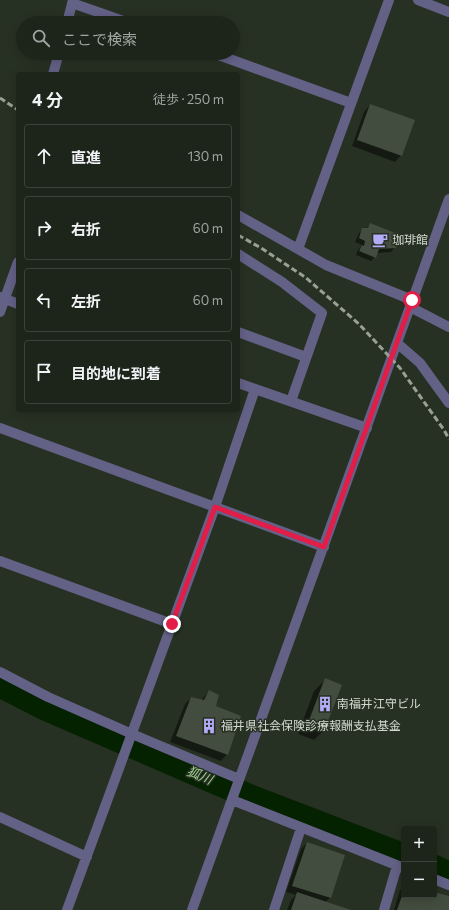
<!DOCTYPE html>
<html lang="ja">
<meta charset="utf-8">
<style>
:root{--surface:#1d251a;--page:#2a3127;--text:#f1f3f6;--muted:#a0a5a2;--line:#3b4239}
body{margin:0;font-family:Commissioner,"Noto Sans JP",sans-serif;background:var(--page);color:var(--text)}
.controls{position:absolute;right:12px;bottom:12px;display:grid;overflow:hidden;border-radius:4px;box-shadow:0 2px 10px #0003}
.controls button{width:36px;height:36px;display:grid;place-items:center;padding:0;border:0;border-bottom:1px solid var(--line);background:var(--surface);color:var(--text);font:20px sans-serif}
.stop{position:absolute;width:12px;height:12px;margin:-9px;border:3px solid #e11d48;border-radius:50%;background:#fff}
.stop.end{background:#e11d48;border-color:#fff;box-shadow:0 1px 4px #0008}
.list{margin:0;padding:0;list-style:none}
h2{display:flex;justify-content:space-between;align-items:center;height:52px;margin:0;padding:0 16px;font-size:17px}
h2 small{font-size:13px;font-weight:400;color:var(--muted)}
.list li{display:grid;grid-template-columns:26px 1fr auto;gap:12px;align-items:center;box-sizing:border-box;height:64px;margin:0 8px 8px;padding:0 8px;border:1px solid var(--line);border-radius:4px}
.list b{display:block;font-size:15px;white-space:nowrap}
.list em{font-size:13px;font-style:normal;color:var(--muted)}
.icon{flex:none;width:22px;height:22px;fill:none;stroke:currentColor;stroke-width:2;stroke-linecap:round;stroke-linejoin:round}
.map{position:relative;flex:none;width:449px;height:910px;overflow:hidden}
.search{position:absolute;background:var(--surface);box-shadow:0 2px 10px #0003;left:16px;top:16px;width:224px;height:44px;display:flex;align-items:center;gap:10px;box-sizing:border-box;padding:0 14px;border-radius:22px;color:var(--muted);font-size:15px}
.panel{position:absolute;background:var(--surface);box-shadow:0 2px 10px #0003;left:16px;top:72px;width:224px;height:340px;border-radius:4px}
.map>svg:first-child{display:block}
</style>
<div class="map">
<svg width="449" height="910" viewBox="0 0 449 910">
<rect width="100%" height="100%" fill="#273123"/>
<!-- shadow -->
<path fill="#0007" d="M 370,105 L 401,155 L 395,162 L 352,146 L 364,112 Z
M 371,224 L 395,247 L 391,252 L 377,253 L 375,257 L 371,261 L 356,255 L 358,250 L 362,245 L 355,242 L 359,233 L 363,229 L 366,229 Z
M 325,680 L 325,729 L 314,740 L 298,734 L 314,691 Z
M 209,691 L 214,706 L 227,754 L 221,761 L 170,742 L 185,704 L 191,698 L 201,701 L 203,698 Z
M 307,843 L 344,855 L 330,898 L 325,902 L 349,910 L 287,910 L 291,900 L 296,895 L 286,892 L 301,849 Z
M 404,886 L 404,895 L 434,895 L 434,893 L 449,897 L 449,910 L 394,910 L 400,890 Z"/>
<g fill="none" stroke-linecap="round" stroke-linejoin="round">
<!-- river -->
<path stroke="#052200" stroke-width="25" d="M 0,685 L 45,708 L 248,796 L 404,856
M 434,867 L 449,874"/>
</g>
<!-- building -->
<path fill="#424d3f" d="M 370,104 L 415,120 L 402,156 L 357,140 Z
M 370,223 L 400,235 L 396,248 L 379,249 L 376,258 L 359,251 L 362,245 L 364,246 L 365,241 L 359,238 L 362,228 L 368,228 Z
M 325,678 L 342,685 L 325,729 L 308,723 Z
M 209,690 L 219,695 L 216,706 L 241,716 L 228,755 L 176,736 L 191,697 L 204,700 Z
M 307,842 L 345,855 L 331,898 L 292,886 Z
M 404,890 L 404,895 L 434,895 L 434,892 L 449,896 L 449,910 L 397,910 Z
M 297,892 L 351,910 L 291,910 Z"/>
<g fill="none" stroke-linecap="round" stroke-linejoin="round">
<!-- minor -->
<path stroke="#646187" stroke-width="10" d="M 418,0 L 449,12
M 72,3 L 129,23
M 67,23 L 73,0
M 213,53 L 351,103
M 53,74 L 59,53
M 238,215 L 326,265 L 412,300
M 298,249 L 389,0
M 238,254 L 282,282 L 322,313 L 291,401
M 0,297 L 18,304
M 410,307 L 449,327
M 0,312 L 18,262
M 238,332 L 306,357
M 397,343 L 420,363 L 449,403
M 238,383 L 367,428
M 0,428 L 324,547
M 0,561 L 172,624
M 0,672 L 48,697 L 132,734 L 239,779
M 232,800 L 404,868
M 0,817 L 87,857
M 434,879 L 449,885
M 67,910 L 215,507 L 255,389
M 192,910 L 449,199
M 274,910 L 301,828
M 384,910 L 397,866"/>
<!-- rail -->
<path stroke="#99a196" stroke-width="3" stroke-dasharray="6 3" stroke-linecap="butt" d="M 0,98 L 18,110
M 238,235 L 261,248 L 305,277 L 359,324 L 400,368 L 444,430 L 449,439"/>
</g>
<g fill="none" stroke-linecap="round" stroke-linejoin="round">
<!-- route -->
<path stroke="#e11d48" stroke-width="5" d="M 172,624 L 215,507 L 324,547 L 412,300"/>
</g>
<!-- icons -->
<defs>
<symbol id="cafe-bare" viewBox="-9 -9 18 18"><path d="M-5.5-4.5H6V0H3Q3 3.5 0 3.5H-2.5Q-5.5 3.5-5.5 0ZM3-3.2v2h1.7v-2ZM-6 4.5H4V6H-6Z" fill="#b3acf9" stroke="#273123" stroke-width="2.5" paint-order="stroke"/></symbol>
<symbol id="building-bare" viewBox="-9 -9 18 18"><path d="M-4-6H4V6H1V3H-1V6H-4ZM-2.5-4.3h1.7v1.8h-1.7ZM.8-4.3h1.7v1.8H.8ZM-2.5-1h1.7V.8h-1.7ZM.8-1h1.7V.8H.8Z" fill="#b3acf9" stroke="#273123" stroke-width="2.5" paint-order="stroke"/></symbol>
</defs>
<g fill-rule="evenodd">
<use href="#cafe-bare" x="369" y="229" width="22" height="22"/>
<use href="#building-bare" x="314" y="693" width="22" height="22"/>
<use href="#building-bare" x="198" y="715" width="22" height="22"/>
</g>
<g text-anchor="middle" stroke-width="3" stroke-linejoin="round" paint-order="stroke">
<!-- poi labels -->
<g font-size="12" fill="#d1d8cf" stroke="#273123" text-anchor="start">
<text x="392" y="244">珈琲館</text>
<text x="337" y="708">南福井江守ビル</text>
<text x="221" y="730">福井県社会保険診療報酬支払基金</text>
</g>
<!-- water labels -->
<g font-size="13" font-style="italic" fill="#a4d695" stroke="#273123">
<text transform="translate(200 775) rotate(23)" y="5">狐川</text>
</g>
</g>
</svg>
<div class="controls">
<button>+</button>
<button>−</button>
</div>
<div class="stop" style="left:412px;top:300px"></div>
<div class="stop end" style="left:172px;top:624px"></div>
<div class="search"><svg class="icon" aria-label="search" viewBox="0 0 24 24"><circle cx="10" cy="10" r="6"/><path d="M15 15l6 6"/></svg>ここで検索</div>
<section class="panel">
<h2>4 分<small>徒歩 · 250 m</small></h2>
<ul class="list">
<li><svg class="icon" aria-label="ahead" viewBox="0 0 24 24"><path d="M12 20V5M6 11l6-6 6 6"/></svg><div><b>直進</b></div><em>130 m</em></li>
<li><svg class="icon" aria-label="right" viewBox="0 0 24 24"><path d="M7 20v-9h11M14 6l5 5-5 5"/></svg><div><b>右折</b></div><em>60 m</em></li>
<li><svg class="icon" aria-label="left" viewBox="0 0 24 24"><path d="M17 20v-9H6M10 6l-5 5 5 5"/></svg><div><b>左折</b></div><em>60 m</em></li>
<li><svg class="icon" aria-label="arrive" viewBox="0 0 24 24"><path d="M6 21V4h12l-3 4 3 4H6"/></svg><div><b>目的地に到着</b></div></li>
</ul>
</section>
</div>
